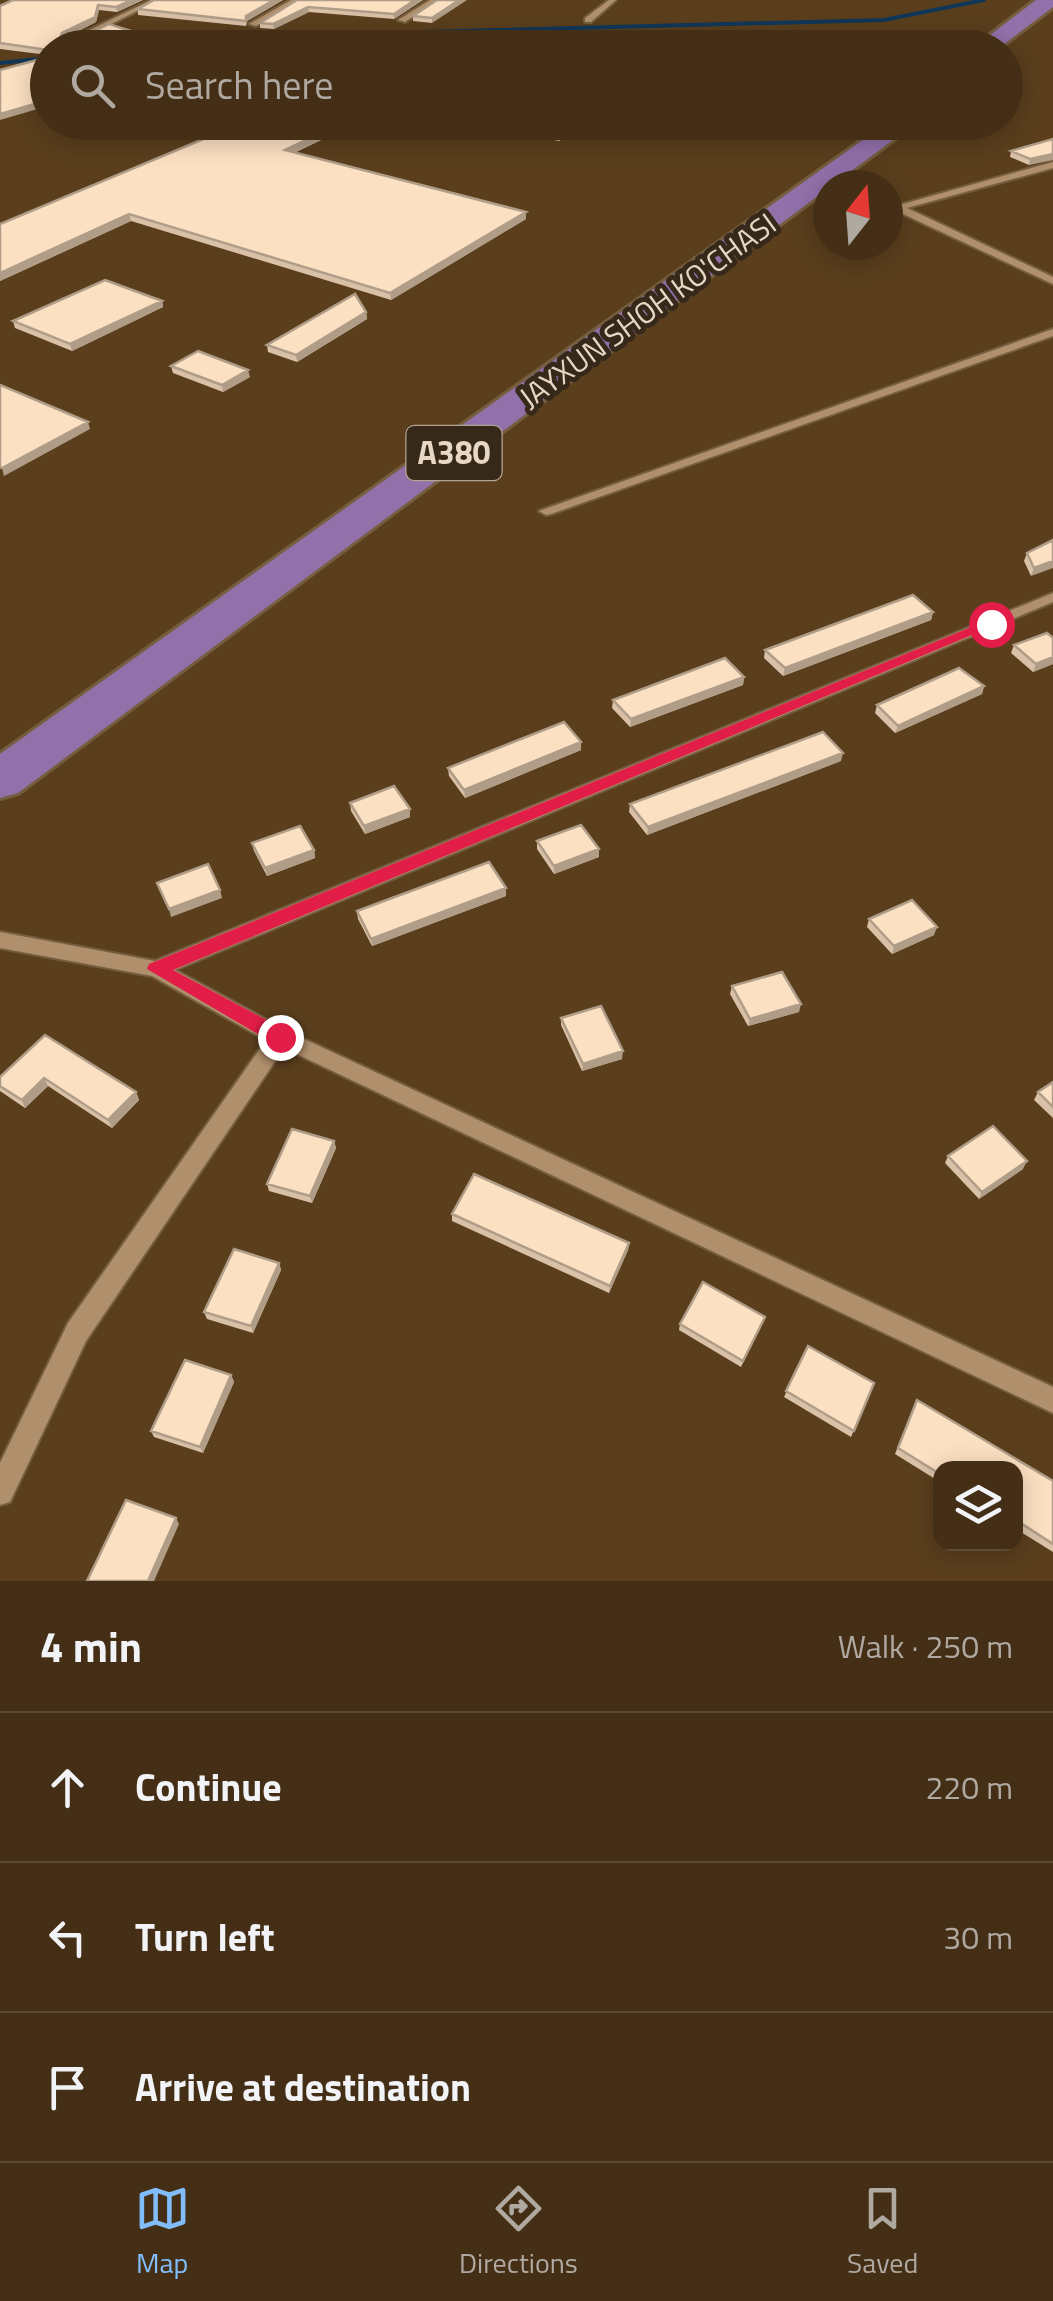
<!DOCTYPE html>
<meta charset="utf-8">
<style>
:root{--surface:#442f16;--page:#4b371f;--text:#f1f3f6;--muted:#afa9a1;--line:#5c4a35;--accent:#80bdfa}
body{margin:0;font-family:"Titillium Web",sans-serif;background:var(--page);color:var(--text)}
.controls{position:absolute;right:30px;bottom:30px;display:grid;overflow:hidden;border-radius:20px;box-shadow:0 5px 25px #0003}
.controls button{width:90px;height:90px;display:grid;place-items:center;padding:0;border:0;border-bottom:2px solid var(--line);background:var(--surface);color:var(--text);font:50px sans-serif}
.compass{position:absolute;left:813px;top:170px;width:90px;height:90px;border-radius:50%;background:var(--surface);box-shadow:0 5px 25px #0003;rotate:17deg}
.stop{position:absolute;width:30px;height:30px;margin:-22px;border:8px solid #e11d48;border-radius:50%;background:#fff}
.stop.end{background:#e11d48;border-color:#fff;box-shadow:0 2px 10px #0008}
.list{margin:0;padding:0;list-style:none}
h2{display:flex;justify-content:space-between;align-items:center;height:130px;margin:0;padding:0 40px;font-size:42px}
h2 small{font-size:32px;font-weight:400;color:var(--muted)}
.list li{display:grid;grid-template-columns:65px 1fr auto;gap:30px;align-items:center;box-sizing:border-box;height:150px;padding:0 40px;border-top:2px solid var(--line)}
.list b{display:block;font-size:38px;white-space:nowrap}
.list em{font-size:32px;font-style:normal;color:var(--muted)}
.icon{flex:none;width:55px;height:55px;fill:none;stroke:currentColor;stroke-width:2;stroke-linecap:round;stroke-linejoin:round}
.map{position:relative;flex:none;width:1053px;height:1581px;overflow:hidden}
.search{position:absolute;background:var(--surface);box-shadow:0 5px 25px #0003;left:30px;right:30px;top:30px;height:110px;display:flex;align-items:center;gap:25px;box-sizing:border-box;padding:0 35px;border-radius:55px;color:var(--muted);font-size:38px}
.sheet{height:580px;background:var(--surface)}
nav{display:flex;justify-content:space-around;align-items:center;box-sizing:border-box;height:140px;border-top:2px solid var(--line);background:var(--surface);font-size:28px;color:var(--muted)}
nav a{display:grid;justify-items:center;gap:5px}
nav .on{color:var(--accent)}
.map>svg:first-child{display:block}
</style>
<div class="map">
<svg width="1053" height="1581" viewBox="0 0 1053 1581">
<rect width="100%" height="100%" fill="#5b3f1d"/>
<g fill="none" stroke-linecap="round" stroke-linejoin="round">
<!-- stream -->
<path stroke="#113759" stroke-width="4" d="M 170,48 L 383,33 L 884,20 L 984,0
M 0,63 L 48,58"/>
<defs>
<path id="minor" d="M 151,0 L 159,0 L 72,44 L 65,42 Z
M 291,0 L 299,0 L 256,26 L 249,24 Z
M 430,0 L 438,0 L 405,22 L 398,20 Z
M 609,0 L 616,0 L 591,22 L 585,22 L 585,18 Z
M 1053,162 L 1053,168 L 907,208 L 1053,277 L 1053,284 L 888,207 L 888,200 L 899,205 Z
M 830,174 L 836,174 L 856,185 L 844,185 L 830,178 Z
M 1053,329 L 1053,336 L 551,514 L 546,515 L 539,511 Z
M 1053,593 L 1053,602 L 175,970 L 287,1031 L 1053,1387 L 1053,1413 L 284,1048 L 86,1341 L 10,1502 L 0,1505 L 0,1463 L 68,1323 L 266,1040 L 152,976 L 0,948 L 0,932 L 155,961 Z"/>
<path id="highway" d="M 1036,0 L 1053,0 L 1053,7 L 999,48 L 973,48 Z
M 888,122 L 917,122 L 18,793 L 0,798 L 0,754 Z"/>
</defs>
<!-- minor casing -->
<use href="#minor" stroke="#755e3f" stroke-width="4"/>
<!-- highway casing -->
<use href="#highway" stroke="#755e3f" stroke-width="6"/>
<!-- minor -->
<use href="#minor" fill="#b0906c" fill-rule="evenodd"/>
<!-- highway -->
<use href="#highway" fill="#9271ab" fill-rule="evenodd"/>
</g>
<!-- wall -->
<path fill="#d9c1a7" d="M 13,0 L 143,0 L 117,12 L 99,10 L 96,22 L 63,39 L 73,42 L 186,48 L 48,48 L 48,55 L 0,49 L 0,6 Z
M 154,0 L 283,0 L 247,21 L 246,26 L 138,15 L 138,9 Z
M 297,0 L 423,0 L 394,19 L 309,12 L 274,29 L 260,28 L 260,23 Z
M 437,0 L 432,23 L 413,21 L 413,16 Z
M 245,122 L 359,122 L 294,153 L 526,219 L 391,300 L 131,221 L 0,281 Z
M 478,122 L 592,122 L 559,141 Z
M 1053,139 L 1029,165 L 1010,157 L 1011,151 Z
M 162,301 L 163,307 L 72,351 L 15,328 L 13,321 Z
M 366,312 L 367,319 L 297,362 L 268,352 L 267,345 Z
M 171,366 L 250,377 L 223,392 L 173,373 Z
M 1053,540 L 1031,576 L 1024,561 L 1027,553 Z
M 933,612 L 931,620 L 783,676 L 764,658 L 765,650 Z
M 1053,638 L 1053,664 L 1033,672 L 1011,653 L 1014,645 Z
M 744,677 L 743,685 L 630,727 L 612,708 L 613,700 Z
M 984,686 L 982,694 L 895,733 L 875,713 L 877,705 Z
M 581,742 L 581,750 L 465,798 L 449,776 L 448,768 Z
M 841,761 L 647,835 L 629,812 L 630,804 Z
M 350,803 L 410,809 L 410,817 L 365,834 L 351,811 Z
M 537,841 L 599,857 L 554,874 L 537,849 Z
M 252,843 L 314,850 L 315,858 L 267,876 L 254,851 Z
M 506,888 L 506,896 L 372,946 L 358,919 L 357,911 Z
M 869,919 L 934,935 L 892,954 L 867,927 Z
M 732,986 L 799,1012 L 748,1026 L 730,994 Z
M 561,1018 L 622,1059 L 582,1071 L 561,1025 Z
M 45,1035 L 136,1092 L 139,1100 L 112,1128 L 48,1086 L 25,1108 L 0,1091 L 0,1077 Z
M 1053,1082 L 1053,1118 L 1034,1100 L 1038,1092 Z
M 334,1141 L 336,1148 L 312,1203 L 269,1191 L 267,1184 Z
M 948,1156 L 1023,1169 L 979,1199 L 945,1163 Z
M 452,1214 L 629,1243 L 628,1250 L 609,1293 L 452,1221 Z
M 279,1263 L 281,1270 L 253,1333 L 207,1319 L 204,1312 Z
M 765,1317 L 741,1367 L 679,1330 L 680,1324 Z
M 808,1346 L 874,1383 L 851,1437 L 784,1397 Z
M 231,1375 L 234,1382 L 203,1453 L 154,1437 L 151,1431 Z
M 917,1400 L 1053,1481 L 1053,1552 L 1016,1529 L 1016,1468 L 940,1468 L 940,1482 L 895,1454 Z"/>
<!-- shaded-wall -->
<path fill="#b09d88" d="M 132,0 L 143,0 L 117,12 L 116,7 Z
M 274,0 L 283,0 L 247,21 L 246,26 L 246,16 Z
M 415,0 L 423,0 L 394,19 L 394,14 Z
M 459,0 L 467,0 L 432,23 L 432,18 Z
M 98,5 L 99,10 L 96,22 L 63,39 L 60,38 L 62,33 Z
M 308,7 L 309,12 L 274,29 L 273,24 Z
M 48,100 L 48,106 L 0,120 L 0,114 Z
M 345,122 L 359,122 L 286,156 L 285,150 Z
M 582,122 L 592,122 L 559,141 L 559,135 Z
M 1053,154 L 1053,160 L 1029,165 L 1030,159 Z
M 526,212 L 526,219 L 391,300 L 390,293 Z
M 129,214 L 131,221 L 0,281 L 0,273 Z
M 162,301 L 163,307 L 72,351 L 70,344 Z
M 366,312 L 367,319 L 297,362 L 296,355 Z
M 248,370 L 250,377 L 223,392 L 222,385 Z
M 88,422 L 90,429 L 4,476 L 2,468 Z
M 1053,561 L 1053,568 L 1031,576 L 1034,568 Z
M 933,612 L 931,620 L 783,676 L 785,668 Z
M 1053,657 L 1053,664 L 1033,672 L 1036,664 Z
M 744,677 L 743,685 L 630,727 L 631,719 Z
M 984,686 L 982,694 L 895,733 L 898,726 Z
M 581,742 L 581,750 L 465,798 L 464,790 Z
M 843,753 L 841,761 L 647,835 L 648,827 Z
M 410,809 L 410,817 L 365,834 L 364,826 Z
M 599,849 L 599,857 L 554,874 L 554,866 Z
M 314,850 L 315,858 L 267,876 L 265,868 Z
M 506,888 L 506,896 L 372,946 L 371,939 Z
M 220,890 L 222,898 L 171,917 L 169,909 Z
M 937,927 L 934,935 L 892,954 L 894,946 Z
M 801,1004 L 799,1012 L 748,1026 L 750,1019 Z
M 623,1051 L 622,1059 L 582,1071 L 583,1064 Z
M 44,1078 L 48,1086 L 25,1108 L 22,1100 Z
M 136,1092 L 139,1100 L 112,1128 L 108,1120 Z
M 334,1141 L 336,1148 L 312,1203 L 310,1196 Z
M 1027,1161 L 1023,1169 L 979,1199 L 982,1192 Z
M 629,1243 L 628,1250 L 609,1293 L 610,1286 Z
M 279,1263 L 281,1270 L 253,1333 L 251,1326 Z
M 231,1375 L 234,1382 L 203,1453 L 200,1447 Z
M 176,1518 L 179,1524 L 154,1581 L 148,1581 Z"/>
<!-- building -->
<path fill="#fce0c2" stroke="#b09d88" stroke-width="2.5" d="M 13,0 L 132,0 L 116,7 L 98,5 L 95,17 L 62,33 L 60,38 L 73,42 L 109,24 L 186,48 L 48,48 L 48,50 L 0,43 L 0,6 Z
M 154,0 L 274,0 L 246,16 L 246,21 L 138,9 Z
M 297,0 L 415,0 L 394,14 L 308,7 L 273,24 L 260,23 Z
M 437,0 L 459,0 L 432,18 L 413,16 Z
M 48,57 L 48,100 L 0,114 L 0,70 Z
M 244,122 L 345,122 L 285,150 L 526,212 L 390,293 L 129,214 L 0,273 L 0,224 Z
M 504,122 L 582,122 L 559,135 Z
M 1053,139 L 1053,154 L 1030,159 L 1011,151 Z
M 105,280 L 162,301 L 70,344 L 13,321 Z
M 355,294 L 366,312 L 296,355 L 267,345 Z
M 198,351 L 248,370 L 222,385 L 171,366 Z
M 0,385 L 88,422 L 2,468 L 0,467 Z
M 1053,540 L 1053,561 L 1034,568 L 1027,553 Z
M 913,595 L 933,612 L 785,668 L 765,650 Z
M 1047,633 L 1053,638 L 1053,657 L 1036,664 L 1014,645 Z
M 725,658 L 744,677 L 631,719 L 613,700 Z
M 959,668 L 984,686 L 898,726 L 877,705 Z
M 564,722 L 581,742 L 464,790 L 448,768 Z
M 823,732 L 843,753 L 648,827 L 630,804 Z
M 394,786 L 410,809 L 364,826 L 350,803 Z
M 581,825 L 599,849 L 554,866 L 537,841 Z
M 300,826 L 314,850 L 265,868 L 252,843 Z
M 489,862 L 506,888 L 371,939 L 357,911 Z
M 208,864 L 220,890 L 169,909 L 157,883 Z
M 912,900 L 937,927 L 894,946 L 869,919 Z
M 782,972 L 801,1004 L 750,1019 L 732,986 Z
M 601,1006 L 623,1051 L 583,1064 L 561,1018 Z
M 45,1035 L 136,1092 L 108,1120 L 44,1078 L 22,1100 L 0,1086 L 0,1077 Z
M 1053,1082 L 1053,1107 L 1038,1092 Z
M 993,1126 L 1027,1161 L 982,1192 L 948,1156 Z
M 292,1129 L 334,1141 L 310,1196 L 267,1184 Z
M 474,1174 L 629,1243 L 610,1286 L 452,1214 Z
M 234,1249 L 279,1263 L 251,1326 L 204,1312 Z
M 703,1282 L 765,1317 L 743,1361 L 680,1324 Z
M 808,1346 L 874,1383 L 854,1431 L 786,1391 Z
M 185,1360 L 231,1375 L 200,1447 L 151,1431 Z
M 917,1400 L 1053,1481 L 1053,1544 L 1016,1520 L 1016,1468 L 940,1468 L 940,1474 L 898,1448 Z
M 126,1500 L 176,1518 L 148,1581 L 87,1581 Z"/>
<!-- route -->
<path fill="#e11d48" d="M 986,621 L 998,624 L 173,970 L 287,1031 L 287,1043 L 273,1043 L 147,969 L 149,964 Z"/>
<g text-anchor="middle" stroke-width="10" stroke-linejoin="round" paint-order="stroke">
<!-- far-street labels -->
<g font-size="30" fill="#e8d7c4" stroke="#36291a">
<text transform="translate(648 311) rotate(-36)" y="10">JAYXUN SHOH KO'CHASI</text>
</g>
<!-- shield labels -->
<rect fill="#36291a" stroke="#b3a391" stroke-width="2.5" x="406.5" y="426" width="95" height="54" rx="8"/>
<g font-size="32" font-weight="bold" fill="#e8d7c4">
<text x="454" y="464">A380</text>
</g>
</g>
</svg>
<div class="controls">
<button><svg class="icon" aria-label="layers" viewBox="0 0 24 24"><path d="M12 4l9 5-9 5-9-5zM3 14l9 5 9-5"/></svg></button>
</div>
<svg class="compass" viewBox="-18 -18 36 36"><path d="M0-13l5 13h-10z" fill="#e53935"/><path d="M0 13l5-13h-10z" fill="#afa9a1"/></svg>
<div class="stop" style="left:991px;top:624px"></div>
<div class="stop end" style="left:280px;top:1037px"></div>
<div class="search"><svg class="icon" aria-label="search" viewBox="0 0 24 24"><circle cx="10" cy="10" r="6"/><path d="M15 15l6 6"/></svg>Search here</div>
</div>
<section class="sheet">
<h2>4 min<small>Walk · 250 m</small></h2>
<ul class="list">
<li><svg class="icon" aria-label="ahead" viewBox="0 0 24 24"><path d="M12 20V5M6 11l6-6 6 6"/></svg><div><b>Continue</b></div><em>220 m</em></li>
<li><svg class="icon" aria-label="left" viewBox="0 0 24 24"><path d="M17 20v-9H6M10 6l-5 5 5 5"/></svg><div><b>Turn left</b></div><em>30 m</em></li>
<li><svg class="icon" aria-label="arrive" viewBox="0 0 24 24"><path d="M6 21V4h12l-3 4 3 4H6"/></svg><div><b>Arrive at destination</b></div></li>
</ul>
</section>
<nav>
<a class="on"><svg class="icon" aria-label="map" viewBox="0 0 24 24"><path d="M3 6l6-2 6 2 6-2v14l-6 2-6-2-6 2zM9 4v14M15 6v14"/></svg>Map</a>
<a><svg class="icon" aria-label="directions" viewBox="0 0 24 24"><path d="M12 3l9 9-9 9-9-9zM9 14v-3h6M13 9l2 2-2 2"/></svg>Directions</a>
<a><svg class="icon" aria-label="saved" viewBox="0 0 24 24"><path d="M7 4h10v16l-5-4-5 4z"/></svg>Saved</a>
</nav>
